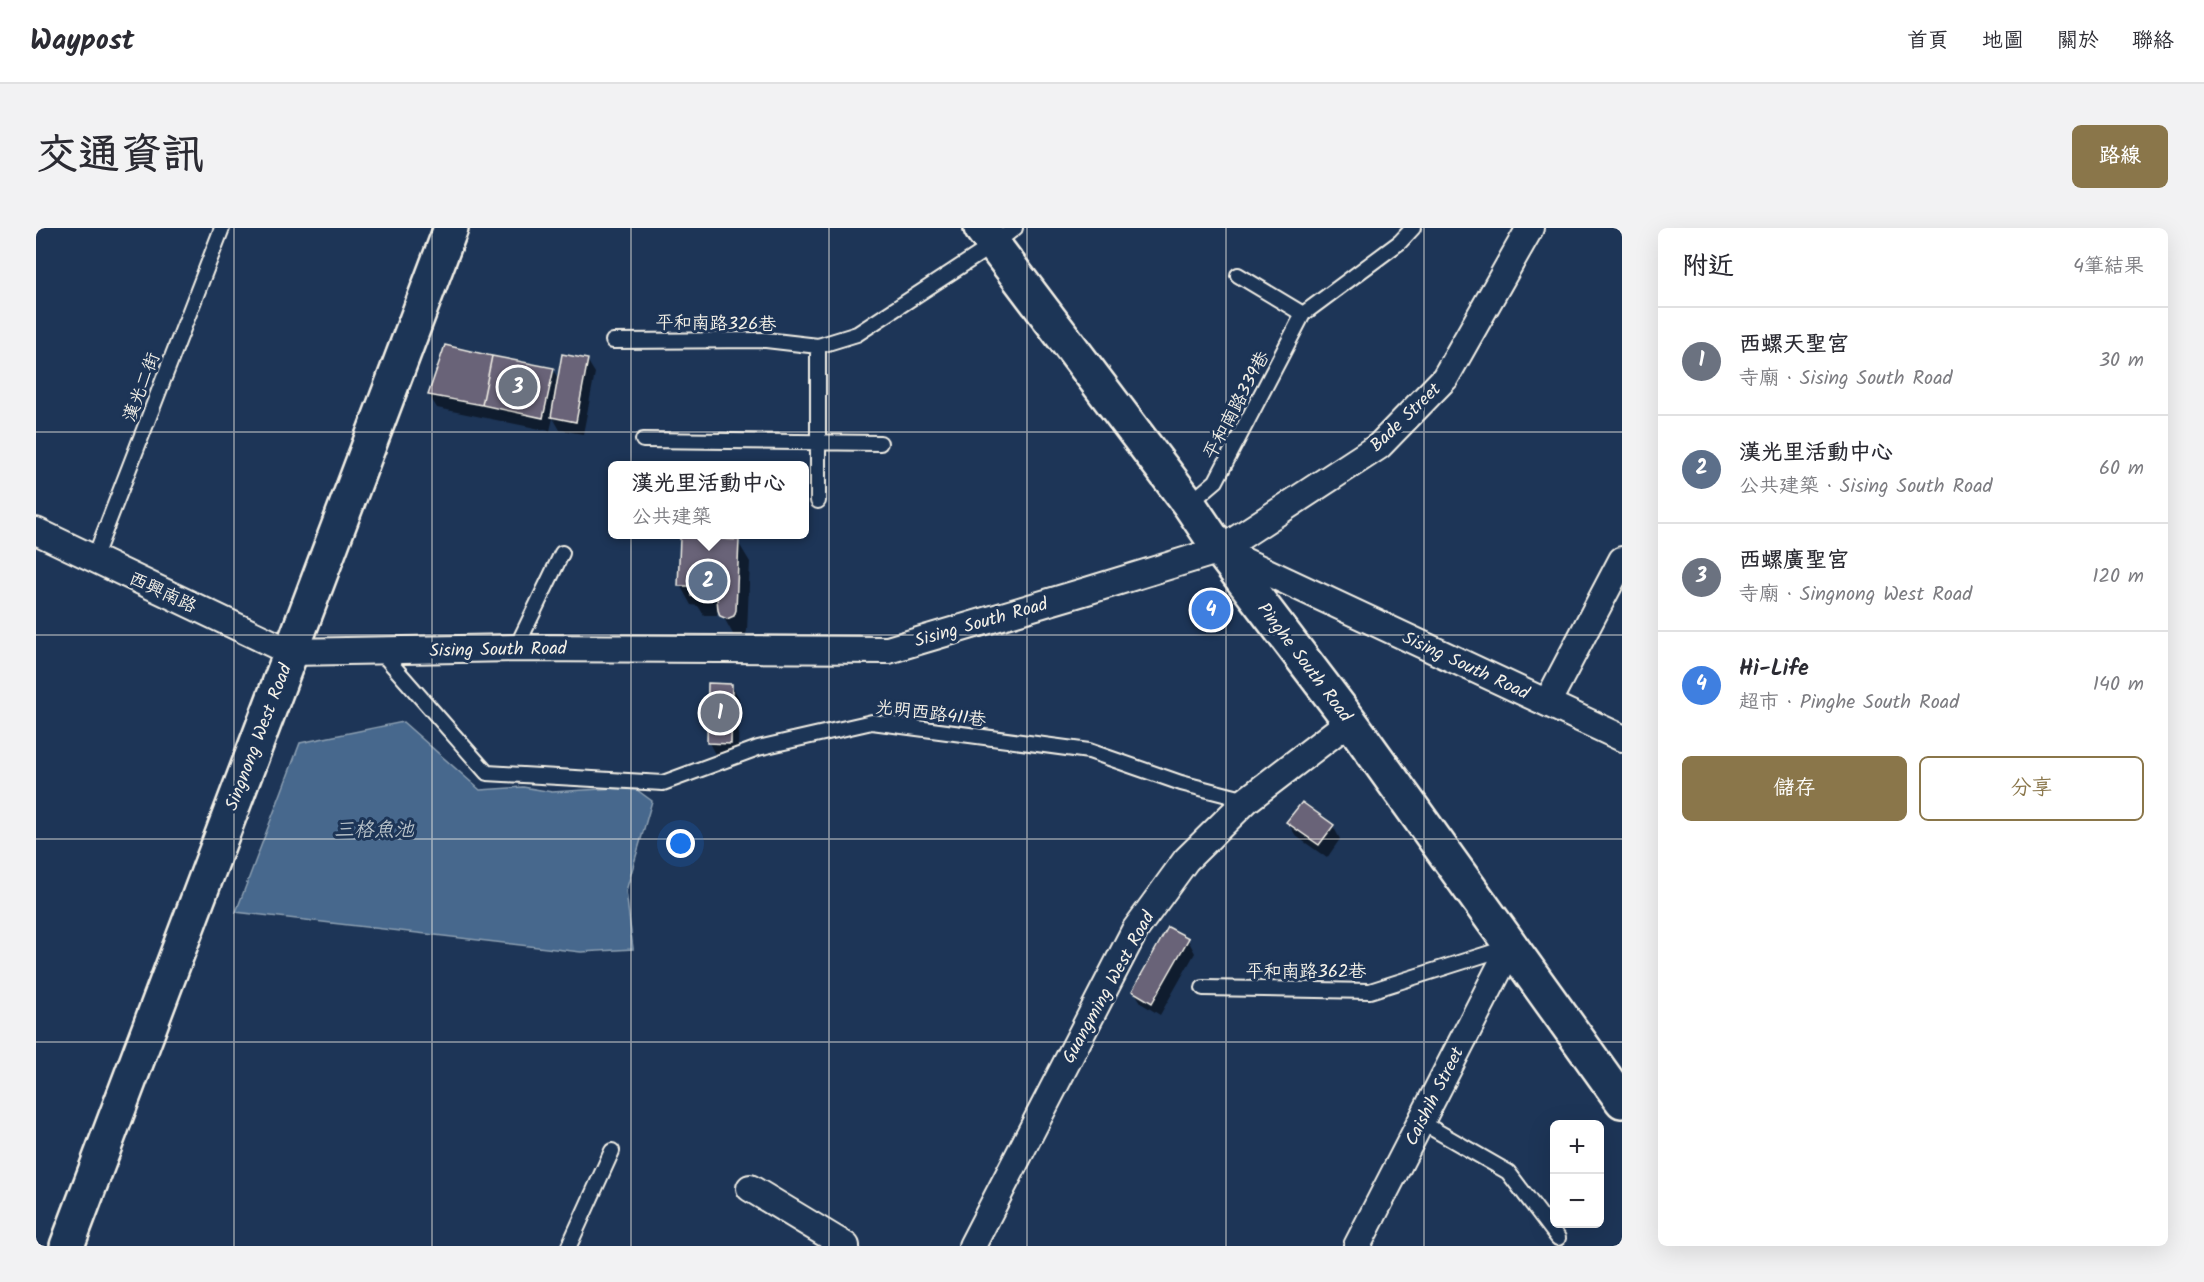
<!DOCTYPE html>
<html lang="zh-TW">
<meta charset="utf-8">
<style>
:root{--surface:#fff;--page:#f2f2f3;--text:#2b2b33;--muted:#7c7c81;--line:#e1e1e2;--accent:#8a764a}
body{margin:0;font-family:Kalam,"LXGW WenKai TC",sans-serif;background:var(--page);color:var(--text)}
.controls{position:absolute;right:18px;bottom:18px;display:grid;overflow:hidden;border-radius:9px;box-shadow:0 6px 24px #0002}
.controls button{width:54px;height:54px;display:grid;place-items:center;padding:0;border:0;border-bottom:2px solid var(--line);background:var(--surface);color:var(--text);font:30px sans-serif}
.you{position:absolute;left:645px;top:616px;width:21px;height:21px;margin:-15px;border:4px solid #fff;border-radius:50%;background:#1a73e8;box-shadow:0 0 0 9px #1a73e833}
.badge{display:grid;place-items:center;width:39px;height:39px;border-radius:50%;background:var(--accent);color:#fff;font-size:20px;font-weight:700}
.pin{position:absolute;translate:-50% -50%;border:3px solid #fff;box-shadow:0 2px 6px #0006}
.popup{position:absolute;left:572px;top:233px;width:201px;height:78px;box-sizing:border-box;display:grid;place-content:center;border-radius:9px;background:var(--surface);filter:drop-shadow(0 2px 4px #0005);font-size:20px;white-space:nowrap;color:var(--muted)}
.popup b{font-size:22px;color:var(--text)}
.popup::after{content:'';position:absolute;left:50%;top:100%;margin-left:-12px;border:12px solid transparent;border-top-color:var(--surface)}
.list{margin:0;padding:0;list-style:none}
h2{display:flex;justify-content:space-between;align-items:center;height:78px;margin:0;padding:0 24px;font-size:26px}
h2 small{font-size:20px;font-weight:400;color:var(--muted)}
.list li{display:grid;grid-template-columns:39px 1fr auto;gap:18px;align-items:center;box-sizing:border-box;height:108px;padding:0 24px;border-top:2px solid var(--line)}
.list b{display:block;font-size:22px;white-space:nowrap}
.list p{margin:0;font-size:20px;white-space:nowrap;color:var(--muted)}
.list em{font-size:20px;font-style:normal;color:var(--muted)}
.actions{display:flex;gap:12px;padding:18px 24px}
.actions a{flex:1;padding:14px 0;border:2px solid var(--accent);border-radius:9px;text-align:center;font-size:21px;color:var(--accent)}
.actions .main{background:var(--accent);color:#fff}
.map{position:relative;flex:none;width:1586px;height:1018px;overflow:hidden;border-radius:9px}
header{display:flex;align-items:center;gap:36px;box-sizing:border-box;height:84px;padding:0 30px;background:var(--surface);border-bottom:2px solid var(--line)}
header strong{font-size:28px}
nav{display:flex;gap:33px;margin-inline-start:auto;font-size:21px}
.intro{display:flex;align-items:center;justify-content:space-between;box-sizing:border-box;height:144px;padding:0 36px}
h1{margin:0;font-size:42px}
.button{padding:15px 27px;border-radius:9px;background:var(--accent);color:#fff;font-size:21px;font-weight:700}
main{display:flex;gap:36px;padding:0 36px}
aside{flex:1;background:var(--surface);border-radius:9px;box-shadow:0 6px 24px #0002}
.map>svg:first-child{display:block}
</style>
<header>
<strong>Waypost</strong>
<nav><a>首頁</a><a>地圖</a><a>關於</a><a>聯絡</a></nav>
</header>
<div class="intro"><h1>交通資訊</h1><a class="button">路線</a></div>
<main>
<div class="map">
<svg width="1586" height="1018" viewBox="0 0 1586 1018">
<rect width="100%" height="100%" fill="#1d3557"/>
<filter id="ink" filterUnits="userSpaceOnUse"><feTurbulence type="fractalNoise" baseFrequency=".0167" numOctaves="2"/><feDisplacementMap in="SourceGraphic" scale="12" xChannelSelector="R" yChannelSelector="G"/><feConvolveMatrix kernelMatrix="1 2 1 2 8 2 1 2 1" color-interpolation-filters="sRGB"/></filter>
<g filter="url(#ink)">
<!-- water -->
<path fill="#47688d" stroke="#8c9fb1" stroke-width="1.5" d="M 367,494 L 444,562 L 487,559 L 516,564 L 597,559 L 616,573 L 590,663 L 597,721 L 545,724 L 200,684 L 264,515 Z"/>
<!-- shadow -->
<path fill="#0007" d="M 551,132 L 559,145 L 547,206 L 524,202 L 517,190 L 514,203 L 401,180 L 393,167 L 517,142 L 523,152 Z
M 702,314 L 714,334 L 711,403 L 709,408 L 703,411 L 698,408 L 682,379 L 681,387 L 668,387 L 662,378 L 655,377 L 644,357 Z
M 695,457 L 703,470 L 702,529 L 680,528 L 673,515 Z
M 1252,595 L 1297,598 L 1304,611 L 1291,630 L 1260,608 Z
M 1152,712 L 1159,725 L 1124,787 L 1106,776 L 1098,763 Z"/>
<!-- building -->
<path fill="#696478" stroke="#f4f1e8" stroke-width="1.5" d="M 409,117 L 456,128 L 446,177 L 392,167 Z
M 526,126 L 552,131 L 540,194 L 515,189 Z
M 456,128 L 518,140 L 507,190 L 446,177 Z
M 644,309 L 703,312 L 700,382 L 698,388 L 691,391 L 684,388 L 682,382 L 680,360 L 671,360 L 671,368 L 655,368 L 655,358 L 642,358 Z
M 672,455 L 696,456 L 695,516 L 671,515 Z
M 1266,574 L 1298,597 L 1283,617 L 1250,594 Z
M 1132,699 L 1153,710 L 1116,775 L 1096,763 Z"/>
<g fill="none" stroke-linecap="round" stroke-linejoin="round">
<defs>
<path id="lane" d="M 1202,47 L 1267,86 L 1364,14 L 1377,0
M 577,113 L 730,112 L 782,118 L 821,106 L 957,17 L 979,0
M 607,212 L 844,215
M 782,273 L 782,118
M 1153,276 L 1180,253 L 1267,86
M 58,331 L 186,0
M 480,420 L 526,325
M 344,423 L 451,545 L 627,555 L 722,520 L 836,494 L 1053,523 L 1145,555 L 1211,572
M 1167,760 L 1334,763 L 1473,719
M 1385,894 L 1472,944 L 1522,1010
M 533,1018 L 576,923"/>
<path id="street" d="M 0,303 L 254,424 L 480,420 L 852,422 L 1054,362 L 1184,322 L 1586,510
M 1184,322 L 1343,218 L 1409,150 L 1494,0
M 1511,475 L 1586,332
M 714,960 L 810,1018
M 936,1018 L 1099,702 L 1150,632 L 1211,572 L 1314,493
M 1321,1018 L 1475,718"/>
<path id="secondary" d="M 945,0 L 1153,276 L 1184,322 L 1314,493 L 1586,873
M 31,1018 L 415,0"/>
</defs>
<!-- lane casing -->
<use href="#lane" stroke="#f4f1e8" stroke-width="18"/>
<!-- street casing -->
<use href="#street" stroke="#f4f1e8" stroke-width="30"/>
<!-- secondary casing -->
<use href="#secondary" stroke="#f4f1e8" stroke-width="38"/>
<!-- lane -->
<use href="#lane" stroke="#1d3557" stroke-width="14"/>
<!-- street -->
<use href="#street" stroke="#1d3557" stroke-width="26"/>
<!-- secondary -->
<use href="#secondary" stroke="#1d3557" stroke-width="33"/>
</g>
</g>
<!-- grid -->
<path fill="none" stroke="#f4f1e8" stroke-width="1.5" stroke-opacity="0.55" d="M 198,0 L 198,1018M 396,0 L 396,1018M 595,0 L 595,1018M 793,0 L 793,1018M 991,0 L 991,1018M 1190,0 L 1190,1018M 1388,0 L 1388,1018M 0,204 L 1586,204M 0,407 L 1586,407M 0,611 L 1586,611M 0,814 L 1586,814"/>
<g text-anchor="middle" stroke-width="6" stroke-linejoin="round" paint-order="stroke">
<!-- street labels -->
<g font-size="18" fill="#f4f1e8" stroke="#1d3557">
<text transform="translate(680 95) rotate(1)" y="6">平和南路326巷</text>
<text transform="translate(105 159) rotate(-69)" y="6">漢光二街</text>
<text transform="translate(1200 177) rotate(-62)" y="6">平和南路339巷</text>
<text transform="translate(1369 189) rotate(-44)" y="6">Bade Street</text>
<text transform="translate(127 364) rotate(25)" y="6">西興南路</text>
<text transform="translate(945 394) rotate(-16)" y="6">Sising South Road</text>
<text transform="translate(462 421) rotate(-1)" y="6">Sising South Road</text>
<text transform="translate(1269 434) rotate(53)" y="6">Pinghe South Road</text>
<text transform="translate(1430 437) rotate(25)" y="6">Sising South Road</text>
<text transform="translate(895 485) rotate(7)" y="6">光明西路411巷</text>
<text transform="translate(222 509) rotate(-69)" y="6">Singnong West Road</text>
<text x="1270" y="749">平和南路362巷</text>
<text transform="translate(1072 759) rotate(-61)" y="6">Guangming West Road</text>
<text transform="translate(1398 868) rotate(-63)" y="6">Caishih Street</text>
</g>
<!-- water labels -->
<g font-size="20" font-style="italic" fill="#b7c1c8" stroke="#1d3557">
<text x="338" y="608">三格魚池</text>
</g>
</g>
</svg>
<div class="controls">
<button>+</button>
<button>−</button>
</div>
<div class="you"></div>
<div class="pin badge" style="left:684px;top:485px;background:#6b7280">1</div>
<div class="pin badge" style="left:672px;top:353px;background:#5c6f8a">2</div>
<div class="popup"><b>漢光里活動中心</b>公共建築</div>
<div class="pin badge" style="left:482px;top:159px;background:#6b7280">3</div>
<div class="pin badge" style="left:1175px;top:382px;background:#3f7fe0">4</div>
</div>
<aside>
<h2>附近<small>4筆結果</small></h2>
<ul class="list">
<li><span class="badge" style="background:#6b7280">1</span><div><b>西螺天聖宮</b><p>寺廟 · Sising South Road</p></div><em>30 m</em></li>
<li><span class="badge" style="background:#5c6f8a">2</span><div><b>漢光里活動中心</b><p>公共建築 · Sising South Road</p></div><em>60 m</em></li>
<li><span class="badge" style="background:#6b7280">3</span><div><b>西螺廣聖宮</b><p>寺廟 · Singnong West Road</p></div><em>120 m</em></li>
<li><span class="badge" style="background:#3f7fe0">4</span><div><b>Hi-Life</b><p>超市 · Pinghe South Road</p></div><em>140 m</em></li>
</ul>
<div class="actions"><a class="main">儲存</a><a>分享</a></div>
</aside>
</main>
